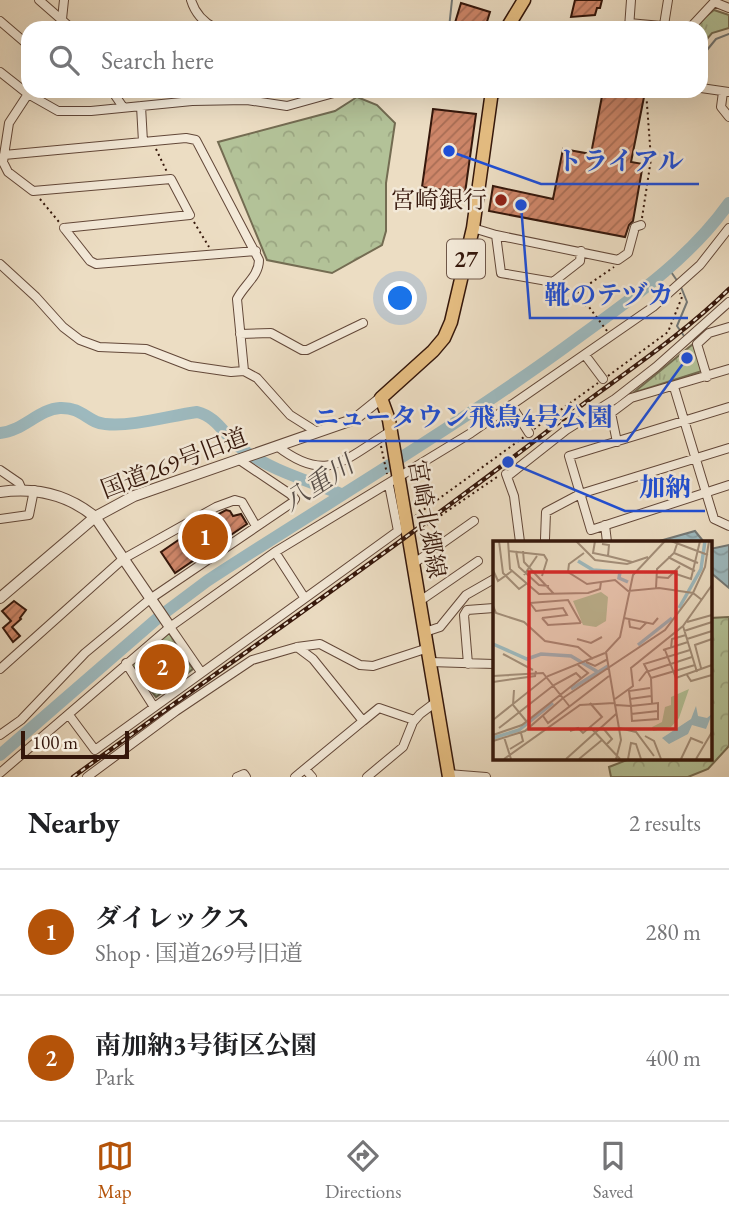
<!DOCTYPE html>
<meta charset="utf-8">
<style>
:root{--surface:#fff;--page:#f2f2f2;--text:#202124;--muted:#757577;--line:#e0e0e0;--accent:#b45309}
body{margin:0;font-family:"EB Garamond","Noto Serif JP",serif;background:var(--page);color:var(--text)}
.scale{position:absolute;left:21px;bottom:18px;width:108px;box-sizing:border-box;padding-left:7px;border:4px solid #35170b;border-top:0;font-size:19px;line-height:24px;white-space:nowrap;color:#35170b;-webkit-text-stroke:5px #f3e9d8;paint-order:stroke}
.you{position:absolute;left:401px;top:299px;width:24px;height:24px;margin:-18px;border:5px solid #fff;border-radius:50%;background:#1a73e8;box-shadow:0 0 0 10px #1a73e833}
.badge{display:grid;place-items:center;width:46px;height:46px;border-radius:50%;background:var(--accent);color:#fff;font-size:23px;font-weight:700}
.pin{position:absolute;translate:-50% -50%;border:4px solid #fff;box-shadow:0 2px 7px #0006}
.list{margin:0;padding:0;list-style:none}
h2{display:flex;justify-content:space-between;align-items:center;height:91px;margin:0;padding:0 28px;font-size:30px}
h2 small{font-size:23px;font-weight:400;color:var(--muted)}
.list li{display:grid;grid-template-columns:46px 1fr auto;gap:21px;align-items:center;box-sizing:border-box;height:126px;padding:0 28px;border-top:2px solid var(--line)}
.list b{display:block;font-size:26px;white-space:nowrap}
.list p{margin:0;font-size:23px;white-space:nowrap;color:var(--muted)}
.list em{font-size:23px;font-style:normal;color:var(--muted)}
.icon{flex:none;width:38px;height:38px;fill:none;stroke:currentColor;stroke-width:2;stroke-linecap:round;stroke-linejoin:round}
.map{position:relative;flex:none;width:729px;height:777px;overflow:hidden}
.search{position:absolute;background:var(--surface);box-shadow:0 7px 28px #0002;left:21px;right:21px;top:21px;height:77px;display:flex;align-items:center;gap:18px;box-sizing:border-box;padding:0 24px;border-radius:21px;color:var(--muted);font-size:26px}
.sheet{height:343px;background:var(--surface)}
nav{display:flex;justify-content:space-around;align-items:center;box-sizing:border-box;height:98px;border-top:2px solid var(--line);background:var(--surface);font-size:19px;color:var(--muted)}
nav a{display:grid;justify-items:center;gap:4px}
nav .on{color:var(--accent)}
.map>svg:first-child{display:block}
</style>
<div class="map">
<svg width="729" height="777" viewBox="0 0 729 777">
<defs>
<pattern id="grass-tufts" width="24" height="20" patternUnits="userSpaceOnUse" patternTransform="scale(1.75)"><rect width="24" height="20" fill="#b3c298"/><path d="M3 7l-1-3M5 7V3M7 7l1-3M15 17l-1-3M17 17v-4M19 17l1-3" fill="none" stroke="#9ba682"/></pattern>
<pattern id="forest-crowns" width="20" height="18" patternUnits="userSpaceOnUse" patternTransform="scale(1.75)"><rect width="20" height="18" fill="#b3c298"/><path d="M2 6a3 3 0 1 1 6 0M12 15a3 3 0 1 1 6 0" fill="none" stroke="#9ba682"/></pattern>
<pattern id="water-waves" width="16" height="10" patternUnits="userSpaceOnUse" patternTransform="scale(1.75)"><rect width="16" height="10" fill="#9db9be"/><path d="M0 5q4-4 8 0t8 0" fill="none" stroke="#889ea2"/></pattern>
<pattern id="building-hatch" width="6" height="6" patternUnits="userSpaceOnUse" patternTransform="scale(1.75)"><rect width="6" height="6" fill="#ce8669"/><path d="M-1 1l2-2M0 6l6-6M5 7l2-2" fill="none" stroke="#a86d55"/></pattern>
</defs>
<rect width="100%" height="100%" fill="#ecddc3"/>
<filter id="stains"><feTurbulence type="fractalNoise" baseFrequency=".00286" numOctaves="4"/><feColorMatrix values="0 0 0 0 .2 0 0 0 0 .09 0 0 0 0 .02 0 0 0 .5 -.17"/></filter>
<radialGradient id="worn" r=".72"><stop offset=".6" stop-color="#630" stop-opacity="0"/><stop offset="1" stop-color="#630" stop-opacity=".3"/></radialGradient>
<!-- grass -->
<path fill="url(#grass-tufts)" stroke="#746c52" stroke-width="2" d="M 714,10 L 729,15 L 729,28 L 712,33 L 701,46 L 701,28 L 691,28 Z
M 693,344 L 702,371 L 633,393 Z
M 169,633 L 193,669 L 156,697 L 131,665 Z"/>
<!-- forest -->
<path fill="url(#forest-crowns)" stroke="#746c52" stroke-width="2" d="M 357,97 L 377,105 L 395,123 L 386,183 L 386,231 L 382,245 L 332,273 L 267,260 L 218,142 L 335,111 Z
M 729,617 L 729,746 L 708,769 L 688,777 L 611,777 L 609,767 L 632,758 L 710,758 L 710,618 Z"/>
<!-- water -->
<path fill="url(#water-waves)" stroke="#737876" stroke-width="2" d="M 695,531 L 704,542 L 656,542 Z
M 729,545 L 729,588 L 710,572 L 710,549 Z"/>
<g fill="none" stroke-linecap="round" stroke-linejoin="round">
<!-- stream -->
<path stroke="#737876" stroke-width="2" d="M 449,28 L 452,0
M 701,52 L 707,50 L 716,39 L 729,34
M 669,269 L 678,282
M 681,287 L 687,302 L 677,326 L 684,336"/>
<!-- river -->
<path stroke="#9db9be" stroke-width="12" d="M 0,433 C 23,431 39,409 60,408 C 83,407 88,423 105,424 C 132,427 169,416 197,412 C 218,417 225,437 242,449 C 270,470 309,481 341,494
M 0,755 L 159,617 L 207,581 C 331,500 460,425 579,337 C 634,297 689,259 729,203"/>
</g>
<!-- building -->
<path fill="url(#building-hatch)" stroke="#35170b" stroke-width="2" d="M 575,0 L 602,0 L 600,8 L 597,8 L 595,15 L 571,17 Z
M 461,3 L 490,12 L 485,28 L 454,26 Z
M 603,91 L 644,97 L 631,162 L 643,164 L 633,221 L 629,225 L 625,237 L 489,211 L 493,186 L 553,199 L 563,149 L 591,154 Z
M 433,109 L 476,114 L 465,193 L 422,187 Z
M 226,510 L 230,511 L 233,516 L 241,514 L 247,524 L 175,573 L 161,552 L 209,519 Z
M 14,601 L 26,610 L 20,618 L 21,619 L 12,627 L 20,636 L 13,642 L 3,628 L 11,621 L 2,611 Z"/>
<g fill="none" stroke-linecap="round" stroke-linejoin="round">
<defs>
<path id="minor" d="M 39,0 L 71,28
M 191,0 C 195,13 203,22 215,28
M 714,2 L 729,8
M 62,19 L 64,0
M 0,21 L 28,45
M 629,23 L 683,28
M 664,25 L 668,0
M 249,28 L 256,26 L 263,28
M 629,28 L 631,0
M 690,28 L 716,0
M 0,72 L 28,94 L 58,111 L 91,111 L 192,101 L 247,100 L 287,106 L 341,91
M 701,88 L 729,92
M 112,91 L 123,107
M 489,91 L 492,94 L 516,91
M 723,92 L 721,107 L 729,117
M 28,94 L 9,123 L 3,162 L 8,172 L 33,191 L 171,179 L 190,215 L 64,228
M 141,106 L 143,142
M 4,155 L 186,138 L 196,140 L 259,260 C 259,276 244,285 237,299 L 244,371
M 64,228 L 90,261 L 96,264 L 256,251
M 473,228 L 496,235 L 618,260 L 628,253 L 635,227 L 641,225
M 496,235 L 501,273 L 553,282 L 580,261 L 581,251
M 0,264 L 36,297 L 63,327 L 80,340 L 99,347 L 146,349 L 190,366 L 231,372 L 244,371 L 257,378 L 290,415 L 317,432
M 240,334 L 271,333 L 302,350 L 307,350 L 363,323
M 585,355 L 603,379
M 707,377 L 697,344 L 709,333 L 729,327
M 674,387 L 714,519 L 729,526
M 511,405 L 529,433
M 729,407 L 569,456 L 591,530 L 729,485
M 617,442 L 611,413 L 631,398 L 729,369
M 277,446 C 327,485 345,459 391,431
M 0,470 L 19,483 L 22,490
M 0,519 L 29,515 L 34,490
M 605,525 L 607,542
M 545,539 L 546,512 L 580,494 L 729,448
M 520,542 L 514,496 L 506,474 L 509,475 L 566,430 L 615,399 L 656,367 L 729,302
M 275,552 L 304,597
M 413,564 L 474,521
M 420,601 L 478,561
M 170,627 L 201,672
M 425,632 L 440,627 L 466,595 L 494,579
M 430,662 L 494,664
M 126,663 L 154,707
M 468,664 L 464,615 L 467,610 L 494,608
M 0,669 L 123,559 L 216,507 L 235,500 L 242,502 L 256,526
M 69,715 L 95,750 L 398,531 L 389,485
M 363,721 L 379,708 L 414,720
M 0,735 L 21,720 L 85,653 L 150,599 L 293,502 L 295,499 L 290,494 L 238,459
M 305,769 L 312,777
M 0,773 L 170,627 L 275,552 L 471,433 L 653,307 L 700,265 L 729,228
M 448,774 L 486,777
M 87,777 L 176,711 L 252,660 L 297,647 L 320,644 L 360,665 L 373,666 L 428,648
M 237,777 L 244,774 L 246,777
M 295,777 L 363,721 L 313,659 L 297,647
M 367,777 L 403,747 L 413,722 L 420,714 L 436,702"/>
<path id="tertiary" d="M 0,492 C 35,487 67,494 95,517 L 170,627
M 0,598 L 95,517 L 134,496 L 355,419 L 381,398"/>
<path id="primary" d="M 507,28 L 524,0
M 449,777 L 389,420 L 381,398 L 433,351 L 444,338 L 451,322 L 473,228 L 492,91"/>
</defs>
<!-- minor casing -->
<use href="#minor" stroke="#634839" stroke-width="10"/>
<!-- tertiary casing -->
<use href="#tertiary" stroke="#634839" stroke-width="12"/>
<!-- primary casing -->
<use href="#primary" stroke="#35170b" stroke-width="15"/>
<!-- path -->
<path stroke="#35170b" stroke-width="2" stroke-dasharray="2 3.5" stroke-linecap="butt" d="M 156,149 L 167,172
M 40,199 L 59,222
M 642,218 L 651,159 L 646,91
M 194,222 L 209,247
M 607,331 L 589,307 L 580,302 L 577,296 L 579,291 L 614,267
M 608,376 L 668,332 L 682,297 L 680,293
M 534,429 L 598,383
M 381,446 L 387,474
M 415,516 L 524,437
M 418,531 L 497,477"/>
<!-- minor -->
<use href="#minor" stroke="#f3e9d8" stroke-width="8"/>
<!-- tertiary -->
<use href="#tertiary" stroke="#f3e9d8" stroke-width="10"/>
<!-- primary -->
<use href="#primary" stroke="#e6be82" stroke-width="12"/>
<defs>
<path id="rail" d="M 73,777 C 234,659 400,545 558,423 C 615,379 677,340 729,289"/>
</defs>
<!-- rail casing -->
<use href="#rail" stroke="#35170b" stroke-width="4.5"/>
<!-- rail -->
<use href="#rail" stroke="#f3e9d8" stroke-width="2" stroke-dasharray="5" stroke-linecap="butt"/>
</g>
<!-- markers -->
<circle fill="#8f2418" stroke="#f3e9d8" stroke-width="2.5" cx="501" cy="200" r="7"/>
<g text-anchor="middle" stroke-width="5" stroke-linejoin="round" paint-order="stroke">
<!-- shield labels -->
<rect fill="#f3e9d8" stroke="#6e5648" stroke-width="2" x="447" y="239.5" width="38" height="39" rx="5"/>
<g font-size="23" font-weight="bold" fill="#35170b">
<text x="466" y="267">27</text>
</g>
<!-- poi labels -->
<g font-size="24" fill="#35170b" stroke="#f3e9d8" text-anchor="end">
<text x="487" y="208">宮崎銀行</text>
</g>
<!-- street labels -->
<g font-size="24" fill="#35170b" stroke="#f3e9d8">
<text transform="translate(174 463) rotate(-21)" y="8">国道269号旧道</text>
<text transform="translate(427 519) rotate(80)" y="8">宮崎北郷線</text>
</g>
<!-- water labels -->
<g font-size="26" font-style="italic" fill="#59504a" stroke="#f3e9d8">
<text transform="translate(318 483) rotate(-33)" y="9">八重川</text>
</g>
</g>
<!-- overview -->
<g transform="translate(493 541)">
<rect width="219" height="219" fill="#ecddc3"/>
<path d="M 108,51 L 115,56 L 113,80 L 103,86 L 90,84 L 80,60 ZM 196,148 L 186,177 L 178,186 L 160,190 L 159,186 L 169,181 L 172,166 L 178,164 L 178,156 Z" fill="#b3c298"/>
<path d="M 203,165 L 205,175 L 214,177 L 219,173 L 213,188 L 199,184 L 195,193 L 176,203 L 169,197 L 198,178 Z" fill="#9db9be"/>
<path fill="none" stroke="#9db9be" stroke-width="3.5" d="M 85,20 L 100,29 L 127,31 L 126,37 L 135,41M 186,67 L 208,28 L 212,0M 0,103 L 34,118 L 48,113 L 78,115 L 105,131M 145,104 L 179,77M 78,148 L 115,125M 0,197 L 26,189 L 60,162"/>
<path fill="none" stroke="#a38e79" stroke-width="2" d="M 6,0 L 10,32 L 26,48 L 33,43M 15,0 L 17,28 L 46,53 L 95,52 L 107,48 L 108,41M 83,0 L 102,19 L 134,23 L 155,16M 102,0 L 100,12 L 115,15 L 116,4 L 109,3M 178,0 L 215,14M 15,10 L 51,14 L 54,19 L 49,35M 23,10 L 26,26 L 46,44 L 56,45M 30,10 L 31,21 L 61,53M 91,12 L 76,23 L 75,31 L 94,43 L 122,39 L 135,50 L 166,47 L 200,52 L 209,59M 181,12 L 205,22M 115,15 L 139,21M 175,16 L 202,30M 0,29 L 5,40 L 19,30M 180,32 L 198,38 L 207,0M 31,34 L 44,15M 163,36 L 175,37 L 187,25M 163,47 L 164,28 L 181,12 L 185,0M 37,62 L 43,70 L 70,67 L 74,74 L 49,77M 37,62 L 75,59 L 88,82M 0,65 L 3,72 L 31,81 L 52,100 L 85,106 L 100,118M 49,77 L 55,84 L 88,82M 131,77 L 160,83 L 165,77M 136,79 L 137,86 L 147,88 L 153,82M 194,81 L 219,74M 190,85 L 204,131M 191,90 L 219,81M 84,98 L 98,102 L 109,96M 194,98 L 219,90M 178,107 L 179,98 L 193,94M 170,109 L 195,101M 172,109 L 183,137 L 219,124M 10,113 L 40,129M 93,121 L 102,125 L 115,118M 208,127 L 202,104 L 219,98M 194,134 L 198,140 L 219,134M 0,135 L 50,132 L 77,166M 158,137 L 202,124M 146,140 L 153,131 L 199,116M 0,141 L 42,135 L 43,130M 21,149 L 20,164 L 34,181M 122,158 L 140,145 L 138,127 L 190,85 L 219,44M 137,158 L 158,155M 159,162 L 158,137 L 151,123 L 197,109M 123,164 L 138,165 L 165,162 L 165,178 L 139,180 L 138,165 L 136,150 L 157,147M 138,173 L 165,170M 50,175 L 55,182 L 116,135M 0,179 L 55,135 L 112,112M 97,186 L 127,218M 6,187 L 61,144 L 83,132 L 88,137M 110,187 L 119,198 L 113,204M 126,187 L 143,191 L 161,215M 77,190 L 85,187 L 90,192 L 109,176 L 97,162M 0,194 L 29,184 L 95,132 L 85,124M 152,195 L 161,200 L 168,218M 11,196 L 18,218M 0,200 L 32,190 L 70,157 L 172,89 L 200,52 L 212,26 L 216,0M 17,208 L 30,200 L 28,192M 11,218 L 87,164 L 121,162M 73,218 L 123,173M 86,218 L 109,199M 123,218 L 128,199 L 113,111 L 127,96 L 140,34 L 172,0M 135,218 L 138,202 L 143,203 L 148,218M 188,218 L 198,197 L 210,202M 203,218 L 219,191"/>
<path fill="#d62828" fill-opacity="0.15" stroke="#d62828" stroke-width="3.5" d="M 36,31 L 183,31 L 183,188 L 36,188 Z"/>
<rect width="219" height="219" fill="none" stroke="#35170b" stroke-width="3.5"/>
</g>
<!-- callouts -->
<path fill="none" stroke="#1d4ed8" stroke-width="2.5" d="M449 151L541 184H699M521 205L530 318H688M687 358L627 441H299M508 462L625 511H705"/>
<g fill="#1d4ed8" stroke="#f3e9d8" stroke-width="2.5">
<circle cx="449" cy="151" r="7"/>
<circle cx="521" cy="205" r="7"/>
<circle cx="687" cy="358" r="7"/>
<circle cx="508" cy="462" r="7"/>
</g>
<g font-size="26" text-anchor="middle" font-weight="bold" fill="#1d4ed8" stroke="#f3e9d8" stroke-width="5" stroke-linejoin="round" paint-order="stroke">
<text x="620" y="170">トライアル</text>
<text x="609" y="304">靴のテヅカ</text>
<text x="463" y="426">ニュータウン飛鳥4号公園</text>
<text x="665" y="496">加納</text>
</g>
<rect width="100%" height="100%" filter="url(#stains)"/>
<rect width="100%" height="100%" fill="url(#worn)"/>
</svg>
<div class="scale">100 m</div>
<div class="you"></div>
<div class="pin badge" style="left:205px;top:537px">1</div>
<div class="pin badge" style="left:162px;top:667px">2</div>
<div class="search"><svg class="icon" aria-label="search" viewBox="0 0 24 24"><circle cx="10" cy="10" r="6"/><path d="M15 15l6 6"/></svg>Search here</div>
</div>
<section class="sheet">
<h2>Nearby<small>2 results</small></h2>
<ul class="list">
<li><span class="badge">1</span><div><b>ダイレックス</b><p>Shop · 国道269号旧道</p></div><em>280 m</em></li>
<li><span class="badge">2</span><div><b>南加納3号街区公園</b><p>Park</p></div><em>400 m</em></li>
</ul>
</section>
<nav>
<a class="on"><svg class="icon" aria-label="map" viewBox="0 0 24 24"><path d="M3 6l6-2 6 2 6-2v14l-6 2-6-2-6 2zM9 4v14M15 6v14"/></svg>Map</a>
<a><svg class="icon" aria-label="directions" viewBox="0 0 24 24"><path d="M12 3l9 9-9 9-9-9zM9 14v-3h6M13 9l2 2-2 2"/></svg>Directions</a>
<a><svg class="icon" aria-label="saved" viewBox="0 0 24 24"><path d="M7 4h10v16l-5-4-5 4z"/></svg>Saved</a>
</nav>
